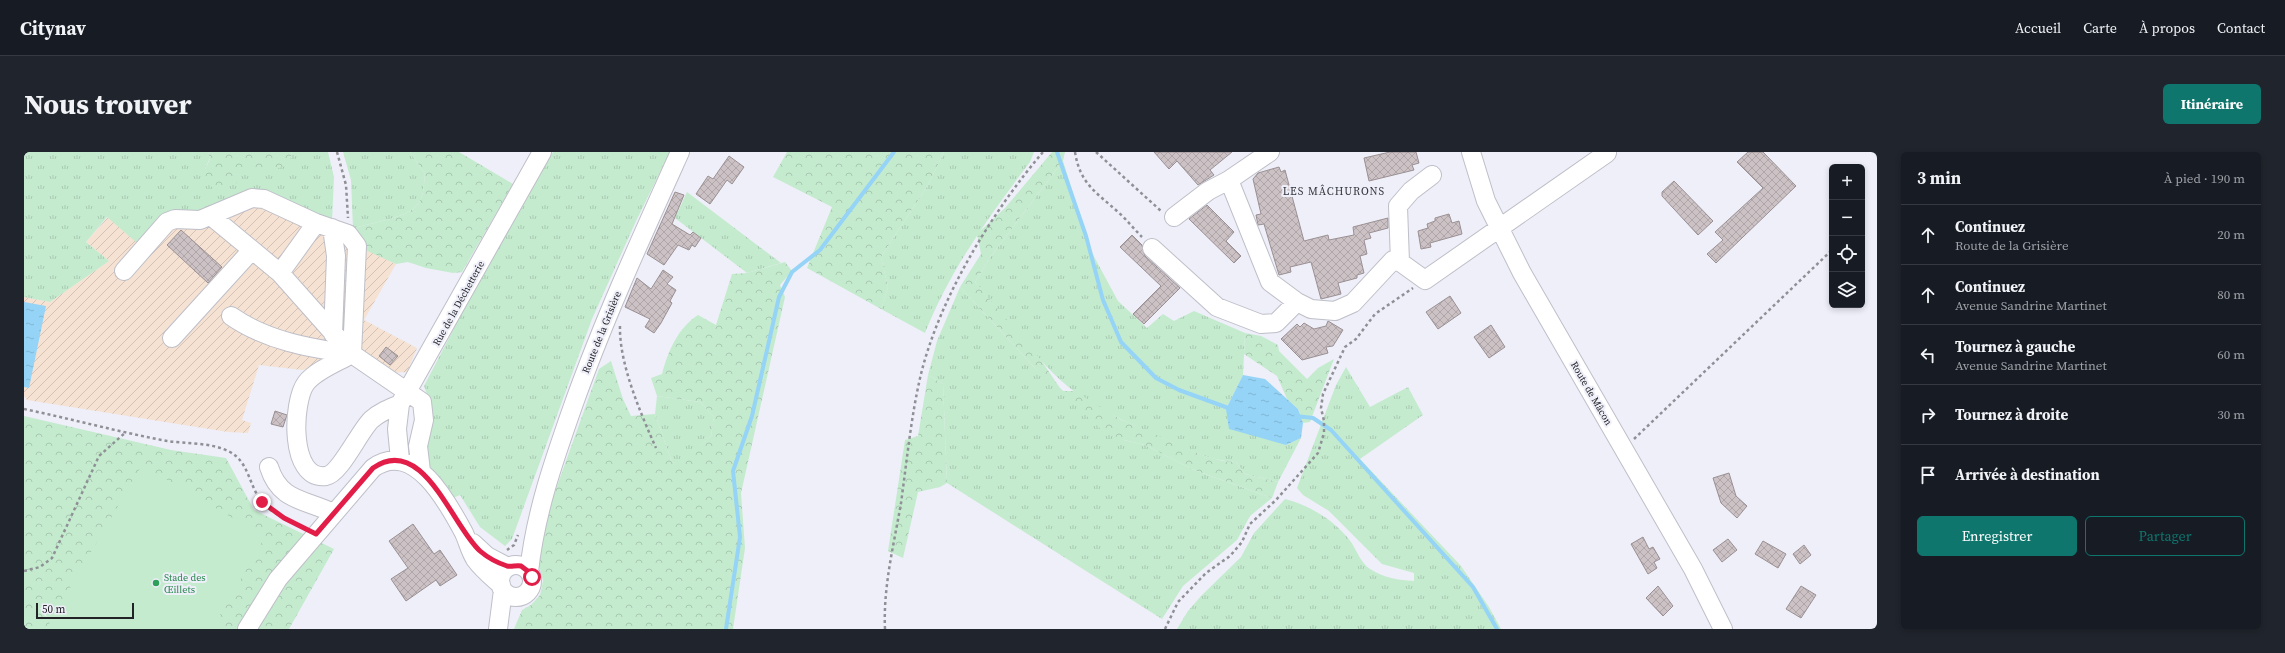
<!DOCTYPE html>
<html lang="fr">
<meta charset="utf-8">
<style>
:root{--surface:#171b24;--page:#20242c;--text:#f1f3f6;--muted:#9ea1a6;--line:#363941;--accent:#0f766e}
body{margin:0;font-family:"Source Serif 4",serif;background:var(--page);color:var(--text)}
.controls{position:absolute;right:12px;top:12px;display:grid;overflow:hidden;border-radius:6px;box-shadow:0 2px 6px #0003}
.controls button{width:36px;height:36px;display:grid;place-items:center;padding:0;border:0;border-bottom:1px solid var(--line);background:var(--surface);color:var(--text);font:20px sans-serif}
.scale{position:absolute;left:12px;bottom:10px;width:98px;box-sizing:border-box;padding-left:4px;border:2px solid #222326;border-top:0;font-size:11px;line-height:14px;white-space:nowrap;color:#222326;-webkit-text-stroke:3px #eeeff9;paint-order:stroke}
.stop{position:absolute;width:12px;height:12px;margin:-9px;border:3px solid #e11d48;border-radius:50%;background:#fff}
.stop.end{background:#e11d48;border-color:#fff;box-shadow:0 1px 4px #0008}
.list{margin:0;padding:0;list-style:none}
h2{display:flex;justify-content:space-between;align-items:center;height:52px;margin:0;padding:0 16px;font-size:17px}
h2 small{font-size:13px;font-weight:400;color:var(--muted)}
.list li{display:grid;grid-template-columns:26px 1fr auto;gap:12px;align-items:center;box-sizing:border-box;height:60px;padding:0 16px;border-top:1px solid var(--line)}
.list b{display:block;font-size:15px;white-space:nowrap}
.list p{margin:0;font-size:13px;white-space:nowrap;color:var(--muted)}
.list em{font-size:13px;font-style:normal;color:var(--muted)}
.actions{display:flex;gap:8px;padding:12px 16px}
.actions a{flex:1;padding:9px 0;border:1px solid var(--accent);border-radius:6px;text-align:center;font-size:14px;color:var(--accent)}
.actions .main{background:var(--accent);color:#fff}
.icon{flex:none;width:22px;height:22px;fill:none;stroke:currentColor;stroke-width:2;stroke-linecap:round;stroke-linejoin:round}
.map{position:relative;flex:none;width:1853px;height:477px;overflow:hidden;border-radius:6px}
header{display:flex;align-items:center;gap:24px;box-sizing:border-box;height:56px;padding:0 20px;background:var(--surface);border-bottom:1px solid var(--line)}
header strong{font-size:19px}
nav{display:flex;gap:22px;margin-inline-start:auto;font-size:14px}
.intro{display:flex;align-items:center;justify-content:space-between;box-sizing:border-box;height:96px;padding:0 24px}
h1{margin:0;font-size:28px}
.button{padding:10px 18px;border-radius:6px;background:var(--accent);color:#fff;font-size:14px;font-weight:700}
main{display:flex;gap:24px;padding:0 24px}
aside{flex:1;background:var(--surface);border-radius:6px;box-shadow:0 2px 6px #0003}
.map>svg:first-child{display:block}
</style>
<header>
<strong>Citynav</strong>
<nav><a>Accueil</a><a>Carte</a><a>À propos</a><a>Contact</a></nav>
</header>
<div class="intro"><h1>Nous trouver</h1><a class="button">Itinéraire</a></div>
<main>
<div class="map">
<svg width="1853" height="477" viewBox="0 0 1853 477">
<defs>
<pattern id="industrial-furrows" width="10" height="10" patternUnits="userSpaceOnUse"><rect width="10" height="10" fill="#f6e2d3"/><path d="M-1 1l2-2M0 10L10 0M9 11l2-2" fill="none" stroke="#d3c2b5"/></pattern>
<pattern id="grass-tufts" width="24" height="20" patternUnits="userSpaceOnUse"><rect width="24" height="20" fill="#c4ebce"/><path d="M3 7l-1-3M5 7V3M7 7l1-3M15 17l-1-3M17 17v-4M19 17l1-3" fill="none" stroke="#a8c9b1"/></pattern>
<pattern id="forest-crowns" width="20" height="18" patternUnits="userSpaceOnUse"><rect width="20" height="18" fill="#c4ebce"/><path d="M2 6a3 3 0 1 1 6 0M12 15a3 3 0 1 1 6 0" fill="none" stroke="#a8c9b1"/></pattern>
<pattern id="water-ripples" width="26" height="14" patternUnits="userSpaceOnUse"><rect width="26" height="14" fill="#95d4f7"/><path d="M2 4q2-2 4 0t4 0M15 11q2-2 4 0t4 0" fill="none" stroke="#80b6d4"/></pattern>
<pattern id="building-cross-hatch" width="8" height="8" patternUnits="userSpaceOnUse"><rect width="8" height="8" fill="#ccc1c4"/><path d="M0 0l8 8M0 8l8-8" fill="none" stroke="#afa6a8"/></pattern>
</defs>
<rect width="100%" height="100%" fill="#eeeff9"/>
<!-- industrial -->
<path fill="url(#industrial-furrows)" d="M 228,39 L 372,112 L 340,168 L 393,196 L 383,220 L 366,221 L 328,202 L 295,215 L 278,218 L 235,213 L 218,268 L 227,271 L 224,281 L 204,280 L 3,248 L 0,244 L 0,145 L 26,150 L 85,109 L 62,90 L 84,65 L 129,73 Z"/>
<!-- grass -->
<path fill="url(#grass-tufts)" d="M 0,0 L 184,0 L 186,6 L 181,17 C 209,18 237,20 264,13 L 268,0 L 304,0 L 310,25 L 308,69 L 247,41 L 129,73 L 113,91 L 83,65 L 62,90 L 85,109 L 26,150 L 0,145 Z
M 319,0 L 386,0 L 401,22 C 400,30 400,40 397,47 C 388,68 347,69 329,77 L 327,28 Z
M 529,0 L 646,0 L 612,69 L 568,167 L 488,387 L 481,394 L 456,375 L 436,343 L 429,346 L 404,313 L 400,300 L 406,250 L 400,234 L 438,161 Z
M 920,0 L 1010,0 L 1006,10 C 965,64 926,118 901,181 L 857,157 L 864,135 L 857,105 L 904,33 Z
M 1039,9 L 1067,99 L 1094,149 L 1123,176 L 1139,162 L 1150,169 L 1170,159 L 1221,181 L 1219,223 L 1202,257 L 1262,293 L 1277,286 L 1254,330 L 1221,322 L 1212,310 C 1187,309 1165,298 1143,288 C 1111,275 1080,260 1051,240 C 1017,215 979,163 951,130 L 967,104 Z
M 663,40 L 757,111 L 723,121 L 651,66 Z
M 936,135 L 1011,216 L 1100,288 L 1121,293 L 1170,318 L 1248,346 L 1226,364 L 1213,388 L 1159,434 L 1138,467 L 923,331 L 919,232 L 904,223 L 913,189 Z
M 1322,215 L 1346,255 L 1384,235 L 1399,263 L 1336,307 L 1437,414 L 1465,455 L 1477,477 L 1153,477 L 1164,459 L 1177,444 L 1217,405 L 1230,381 L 1261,347 C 1285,353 1312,369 1327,390 C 1333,399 1337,411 1346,417 C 1360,426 1374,428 1390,429 L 1390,421 L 1358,412 L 1305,359 L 1279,343 L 1273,336 L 1312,233 Z
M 633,244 L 676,250 L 690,265 L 687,284 L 656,312 L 648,310 L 631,262 Z"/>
<!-- forest -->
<path fill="url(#forest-crowns)" d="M 184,0 L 268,0 L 265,13 L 247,18 L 216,18 L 212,32 L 191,37 L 180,30 L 181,17 L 186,7 Z
M 386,0 L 435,0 L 489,32 L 438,120 L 429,121 L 402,116 L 384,110 L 372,112 L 339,97 L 329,77 C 347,69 388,68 397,47 C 400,40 400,30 401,22 Z
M 763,0 L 920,0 L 904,33 L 857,105 L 864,135 L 857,157 L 783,116 L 808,55 L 749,25 Z
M 1028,0 L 1041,0 L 1039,9 L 967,104 L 951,130 L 1017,208 L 1038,239 L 1050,239 L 1096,267 L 1178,303 L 1199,309 L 1212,310 L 1221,322 L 1254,330 L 1248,346 L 1170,318 L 1121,293 L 1100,288 L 1079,279 L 1011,216 L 936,135 L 957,102 L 953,82 L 981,56 Z
M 761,110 L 768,119 L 756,133 L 761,145 L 717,341 L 721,396 L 709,477 L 490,477 L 498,458 L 507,453 L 516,443 L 519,429 L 514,409 L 519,373 L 575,217 L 587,209 L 599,247 L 607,264 L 631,262 L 648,310 L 656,311 L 687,284 L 690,265 L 676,250 L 633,244 L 627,226 L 638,222 C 644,199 654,176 674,163 L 692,173 L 708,122 L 723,121 Z
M 1221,181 L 1237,184 L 1254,193 L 1255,199 L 1283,227 L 1294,216 L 1310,207 L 1286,270 L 1279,271 L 1274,257 L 1263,247 L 1253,224 L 1220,202 Z
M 904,223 L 919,232 L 923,331 L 916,335 L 894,340 L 879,406 L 864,399 L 881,288 L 894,284 Z
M 0,264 L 147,298 L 202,306 L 230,358 L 310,397 L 265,477 L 0,477 Z"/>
<!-- pitch -->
<path fill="#c4ebce" d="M 118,313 L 241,385 L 188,477 L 22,477 Z"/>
<!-- water -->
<path fill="url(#water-ripples)" d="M 0,150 L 22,154 L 5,236 L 0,235 Z
M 1219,223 L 1241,227 L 1274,257 L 1279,271 L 1277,286 L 1262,293 L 1205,277 L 1202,257 Z"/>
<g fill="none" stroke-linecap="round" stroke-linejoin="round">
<!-- stream -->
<path stroke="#95d4f7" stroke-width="4" d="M 1033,0 L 1062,84 L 1079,148 L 1097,190 L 1132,226 L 1155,238 L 1207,257
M 1272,264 L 1289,266 L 1307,278 L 1449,435 L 1473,477
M 702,477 L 716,385 L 709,319 L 728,264 L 755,145 L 768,120 L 796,98 L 870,0"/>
</g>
<!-- building -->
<path fill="url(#building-cross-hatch)" stroke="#9a9093" d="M 1130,0 L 1208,0 L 1186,18 L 1190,23 L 1174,33 L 1153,9 L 1145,17 Z
M 1366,0 L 1392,0 L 1395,11 L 1388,13 L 1390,18 L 1345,29 L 1340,6 Z
M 1724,0 L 1739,0 L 1772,34 L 1692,111 L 1683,102 L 1699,88 L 1691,80 L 1739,36 L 1713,10 Z
M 705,4 L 720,15 L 708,32 L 703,28 L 686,52 L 672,42 L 684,24 L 689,27 Z
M 1255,15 L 1257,20 L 1261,18 L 1280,89 L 1304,83 L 1305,88 L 1330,83 L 1329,75 L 1364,66 L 1364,76 L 1345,81 L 1347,86 L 1340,88 L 1343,102 L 1336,104 L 1340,121 L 1333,123 L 1333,126 L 1314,131 L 1317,142 L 1297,147 L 1287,110 L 1266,115 L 1267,120 L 1255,123 L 1240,72 L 1234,73 L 1232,63 L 1237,62 L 1229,27 L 1234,21 Z
M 1650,29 L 1689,69 L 1674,83 L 1638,44 L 1638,40 Z
M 651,40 L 660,43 L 648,72 L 666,83 L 669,80 L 677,86 L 671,95 L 668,93 L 665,98 L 654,93 L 640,113 L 623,102 Z
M 1183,53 L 1210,80 L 1202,89 L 1217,104 L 1210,111 L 1165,67 Z
M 1425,62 L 1428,71 L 1435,69 L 1438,82 L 1406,91 L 1407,95 L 1397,97 L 1394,79 L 1404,76 L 1403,72 L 1411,69 L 1411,66 Z
M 157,78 L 198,115 L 184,131 L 143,93 Z
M 1108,83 L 1118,93 L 1121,104 L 1156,136 L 1120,172 L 1109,162 L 1137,134 L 1096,95 Z
M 639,118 L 649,125 L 643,132 L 652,138 L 646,149 L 648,151 L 637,171 L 630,181 L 621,175 L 626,167 L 601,155 L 613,126 L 627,137 Z
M 1426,144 L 1437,161 L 1414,177 L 1402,160 Z
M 1304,169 L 1319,178 L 1309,194 L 1302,195 L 1304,201 L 1278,208 L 1257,187 L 1273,172 L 1276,175 L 1280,171 L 1290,177 L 1302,174 Z
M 1467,173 L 1481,195 L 1465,206 L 1450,185 Z
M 362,195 L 374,204 L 366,213 L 355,204 Z
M 251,259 L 263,263 L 259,275 L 247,272 Z
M 1705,321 L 1712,344 L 1723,354 L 1713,366 L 1697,351 L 1689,326 Z
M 389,372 L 410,402 L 416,398 L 433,423 L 416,434 L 412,428 L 382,449 L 367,427 L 384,416 L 365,389 Z
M 1619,385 L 1625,397 L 1629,395 L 1636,407 L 1630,410 L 1633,416 L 1624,422 L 1607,392 Z
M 1704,387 L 1713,398 L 1698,410 L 1689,398 Z
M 1739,389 L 1762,402 L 1754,416 L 1731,402 Z
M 1780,393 L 1787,403 L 1776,412 L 1769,402 Z
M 1634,434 L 1649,454 L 1639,464 L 1622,446 Z
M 1777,434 L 1792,443 L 1777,466 L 1762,457 Z"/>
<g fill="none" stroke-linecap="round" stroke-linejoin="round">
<defs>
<path id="minor" d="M 1246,0 L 1205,28 L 1246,130 L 1273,150 L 1287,157 L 1311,159 L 1329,151 L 1369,108 L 1376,110 L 1401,128 L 1583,1
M 1447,0 L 1462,49 L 1498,121 L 1669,417 L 1699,477
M 187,64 L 256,121 L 328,202 L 398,250 L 400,268 L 394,294 L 397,319
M 1150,65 L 1184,39 L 1205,28
M 308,76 L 312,104 L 309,182
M 1128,96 L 1193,155 L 1237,172 L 1252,171 L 1273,150
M 1376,110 L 1374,54 L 1387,39 L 1408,23
M 100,119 L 143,70 L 151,67 L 176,68 L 228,46 L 240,47 L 292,71 L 324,82 L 333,94 L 328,202 C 285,196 243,189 207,164
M 256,121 L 292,71
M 148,186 L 228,98
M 328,202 C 314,210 292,218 282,231 C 268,250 265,329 302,324 C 316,322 335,280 347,268 C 356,260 366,256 376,252
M 376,308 L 373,277 L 376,252 L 518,0
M 245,315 C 256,350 281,347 309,361
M 449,391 L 463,404 L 484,415
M476 429a16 16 0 1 1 32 0a16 16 0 1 1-32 0Z
M 505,420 C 511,362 530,308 549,254 C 580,167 618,84 656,0
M 223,477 L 254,427 L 349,316 C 390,287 424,351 440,381 C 444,390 446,399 451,407 C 458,417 468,425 477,433
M 474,477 L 479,438"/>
</defs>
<!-- minor casing -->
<use href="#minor" stroke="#bebfc8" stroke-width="20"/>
<!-- path -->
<path stroke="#8f9096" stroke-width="2.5" stroke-dasharray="3 3" stroke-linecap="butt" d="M 313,0 L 322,33 L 324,66
M 1051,0 C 1056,32 1072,40 1094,60 C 1103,68 1110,77 1118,85
M 1072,0 L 1137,59
M 596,174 C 595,212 617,262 632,296
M 0,257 C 48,267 95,280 143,289 C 163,292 187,290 206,300 C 225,310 225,334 238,350 C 248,362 265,368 279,375
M 1610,287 L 1808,98
M 483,398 L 490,393 L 494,383
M 0,419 L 16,415 L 28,406 L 75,304 L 102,280
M 861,477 C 859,435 870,392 877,351 C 883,308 887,264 897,222 C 916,145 968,60 1019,0
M 1141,477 L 1154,450 L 1182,421 L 1206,404 L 1218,390 L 1226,372 L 1252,348 L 1294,301 L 1300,281 L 1300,269 L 1297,256 L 1299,242 L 1321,195 L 1332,187 L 1351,162 L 1389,136"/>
<!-- minor -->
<use href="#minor" stroke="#fff" stroke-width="18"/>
</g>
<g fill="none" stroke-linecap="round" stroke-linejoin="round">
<!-- route -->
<path stroke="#e11d48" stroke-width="5" d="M 238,350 L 260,366 L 292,382 L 349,316 C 399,281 428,374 456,399 C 463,405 474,411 483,414 C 487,415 493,413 497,414 L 505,420 L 508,425"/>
</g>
<!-- markers -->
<circle fill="#2e9e5b" stroke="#eeeff9" stroke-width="1.5" cx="132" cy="431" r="4"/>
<g text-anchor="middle" stroke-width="4" stroke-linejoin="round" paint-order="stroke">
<!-- street labels -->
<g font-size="10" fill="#222326" stroke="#eeeff9">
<text transform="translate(434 151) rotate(-61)" y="4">Rue de la Déchetterie</text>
<text transform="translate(577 180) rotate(-68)" y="4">Route de la Grisière</text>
<text transform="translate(1568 241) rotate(60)" y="4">Route de Mâcon</text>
</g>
<!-- leisure labels -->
<g font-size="10" fill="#27864d" stroke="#eeeff9" text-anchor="start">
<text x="140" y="429">Stade des<tspan x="140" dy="12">Œillets</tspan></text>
</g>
<!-- neighbourhood labels -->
<g font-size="11" letter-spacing="1" fill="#35363d" stroke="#eeeff9">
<text x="1310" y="43">LES MÂCHURONS</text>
</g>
</g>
</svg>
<div class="controls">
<button>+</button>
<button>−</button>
<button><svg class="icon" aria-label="locate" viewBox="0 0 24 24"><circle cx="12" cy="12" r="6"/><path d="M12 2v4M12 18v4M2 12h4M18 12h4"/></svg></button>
<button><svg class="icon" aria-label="layers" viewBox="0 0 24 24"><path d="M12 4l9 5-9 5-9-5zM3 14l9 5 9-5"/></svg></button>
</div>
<div class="scale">50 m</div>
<div class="stop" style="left:508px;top:425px"></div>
<div class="stop end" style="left:238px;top:350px"></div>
</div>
<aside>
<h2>3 min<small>À pied · 190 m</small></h2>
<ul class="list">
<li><svg class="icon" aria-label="ahead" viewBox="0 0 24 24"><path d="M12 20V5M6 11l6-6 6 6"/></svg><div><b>Continuez</b><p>Route de la Grisière</p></div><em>20 m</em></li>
<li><svg class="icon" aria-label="ahead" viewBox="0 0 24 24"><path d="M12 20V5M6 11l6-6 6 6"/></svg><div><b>Continuez</b><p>Avenue Sandrine Martinet</p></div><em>80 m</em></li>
<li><svg class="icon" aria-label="left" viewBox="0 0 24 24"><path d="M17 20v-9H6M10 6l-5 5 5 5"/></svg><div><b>Tournez à gauche</b><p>Avenue Sandrine Martinet</p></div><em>60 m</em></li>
<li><svg class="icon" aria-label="right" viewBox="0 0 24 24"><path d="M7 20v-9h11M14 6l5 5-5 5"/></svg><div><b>Tournez à droite</b></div><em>30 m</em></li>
<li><svg class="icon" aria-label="arrive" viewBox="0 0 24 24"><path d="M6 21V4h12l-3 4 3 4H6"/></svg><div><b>Arrivée à destination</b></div></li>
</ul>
<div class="actions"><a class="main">Enregistrer</a><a>Partager</a></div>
</aside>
</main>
